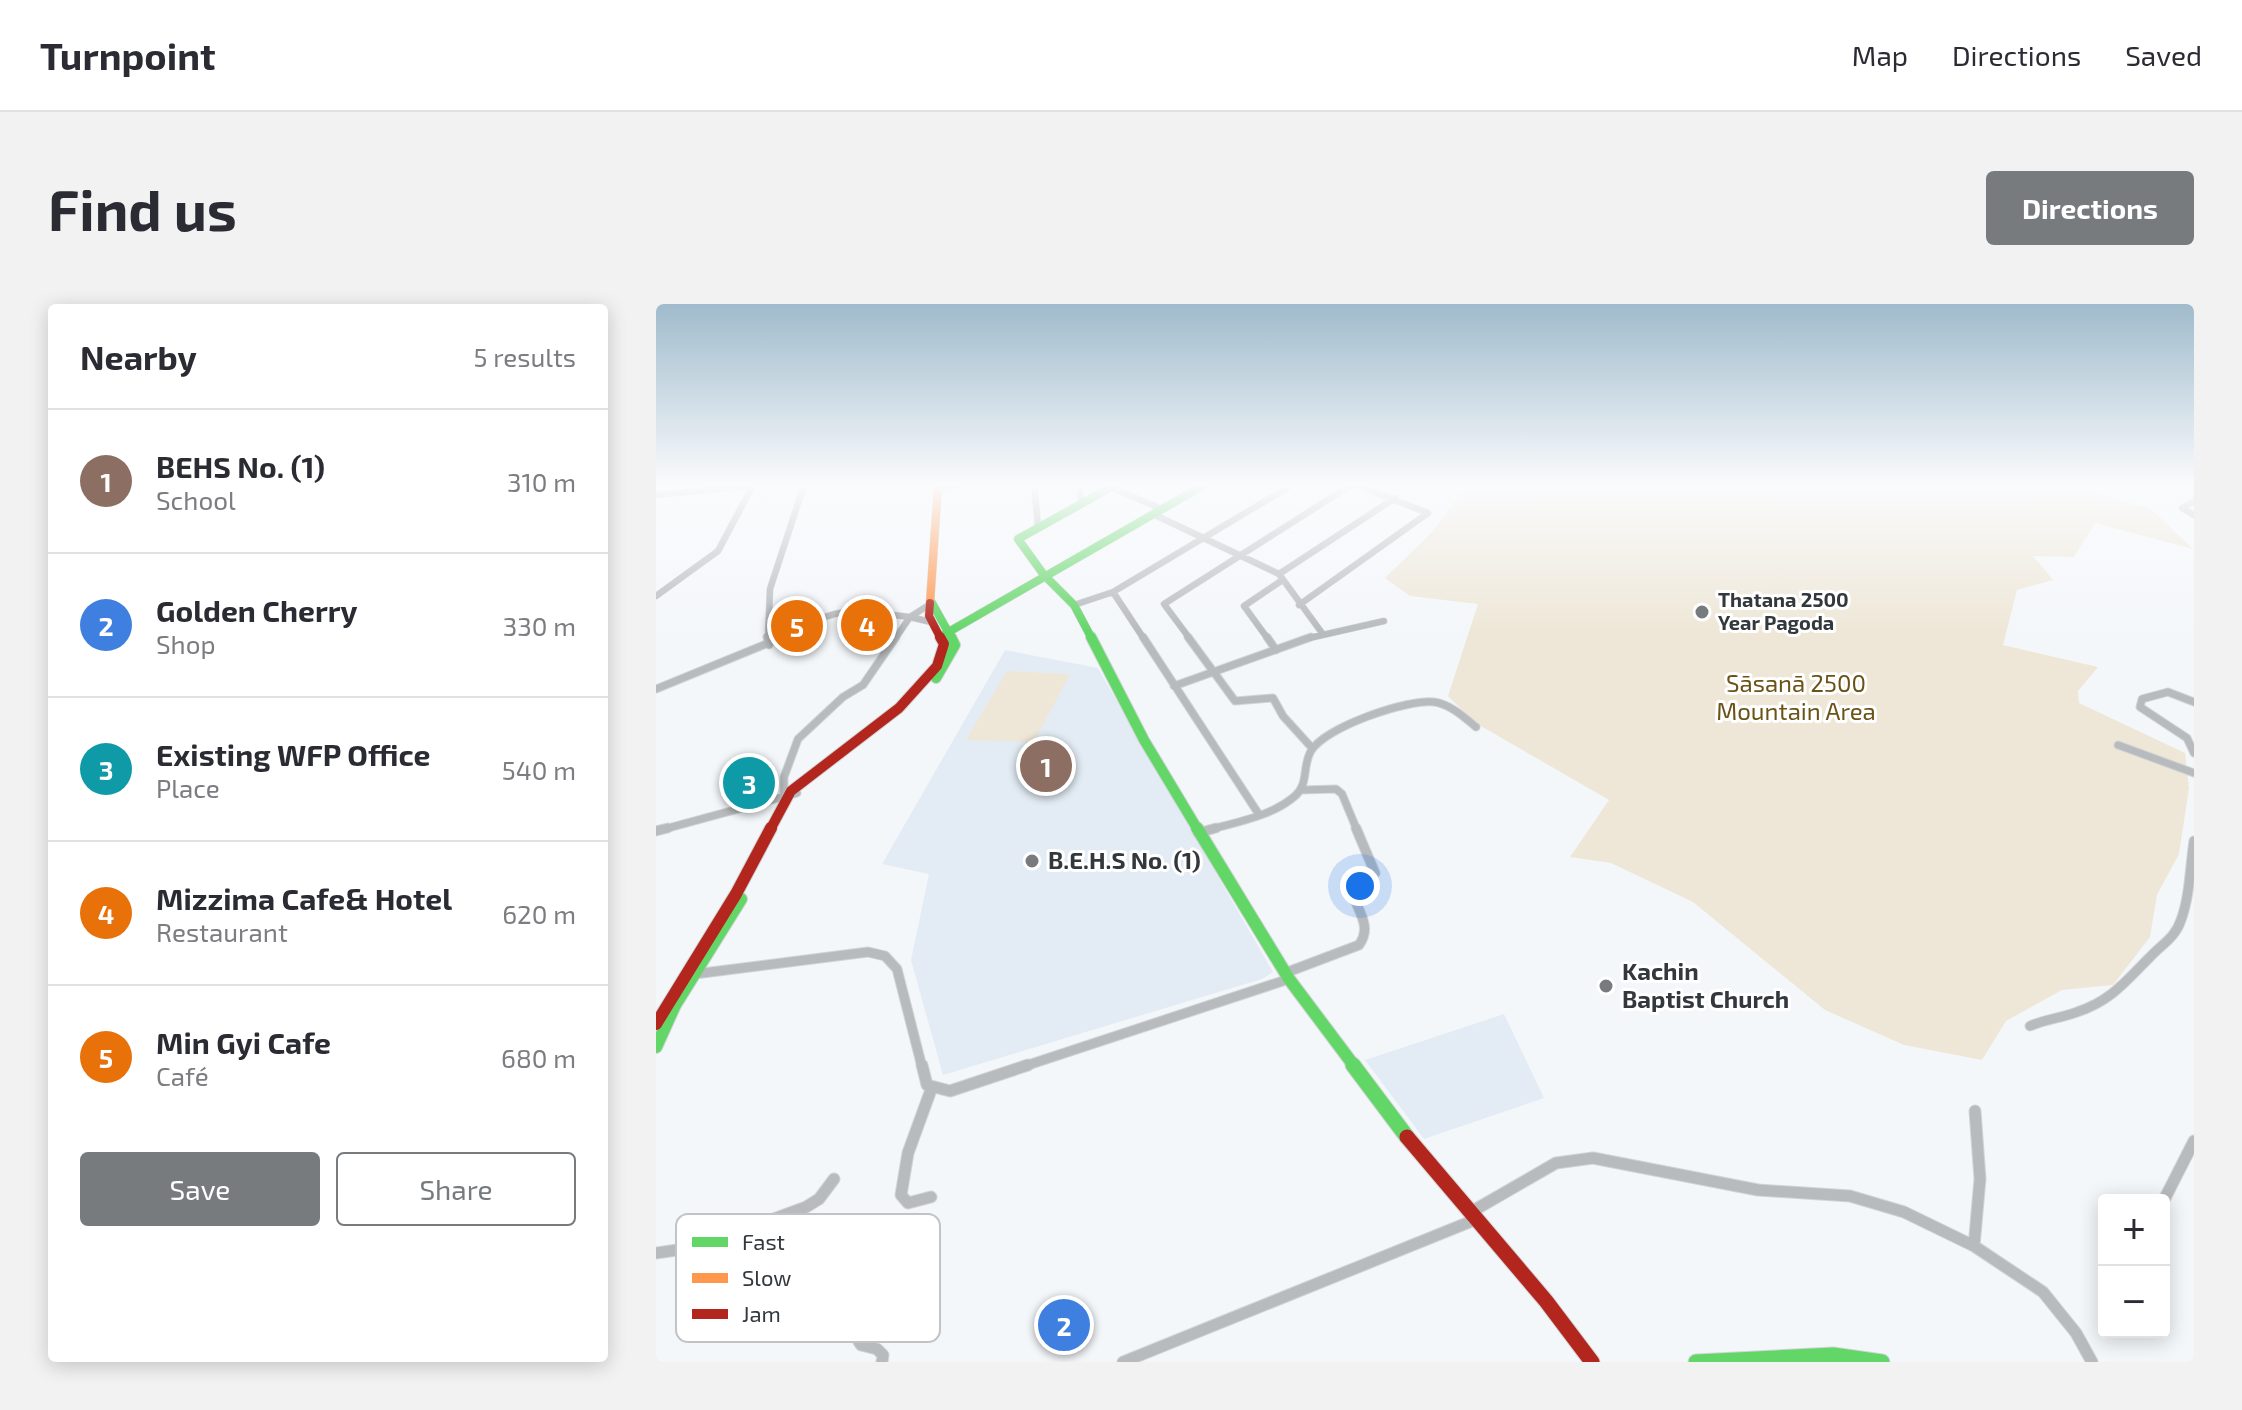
<!DOCTYPE html>
<meta charset="utf-8">
<style>
:root{--surface:#fff;--page:#f2f2f3;--text:#2b2b33;--muted:#7c7c81;--line:#e1e1e2;--accent:#777b7e}
body{margin:0;font-family:"Exo 2",sans-serif;background:var(--page);color:var(--text)}
.controls{position:absolute;right:24px;bottom:24px;display:grid;overflow:hidden;border-radius:8px;box-shadow:0 4px 20px #0003}
.controls button{width:72px;height:72px;display:grid;place-items:center;padding:0;border:0;border-bottom:2px solid var(--line);background:var(--surface);color:var(--text);font:40px sans-serif}
.you{position:absolute;left:704px;top:582px;width:28px;height:28px;margin:-20px;border:6px solid #fff;border-radius:50%;background:#1a73e8;box-shadow:0 0 0 12px #1a73e833}
.badge{display:grid;place-items:center;width:52px;height:52px;border-radius:50%;background:var(--accent);color:#fff;font-size:26px;font-weight:700}
.pin{position:absolute;translate:-50% -50%;border:4px solid #fff;box-shadow:0 2px 8px #0006}
.list{margin:0;padding:0;list-style:none}
h2{display:flex;justify-content:space-between;align-items:center;height:104px;margin:0;padding:0 32px;font-size:34px}
h2 small{font-size:26px;font-weight:400;color:var(--muted)}
.list li{display:grid;grid-template-columns:52px 1fr auto;gap:24px;align-items:center;box-sizing:border-box;height:144px;padding:0 32px;border-top:2px solid var(--line)}
.list b{display:block;font-size:30px;white-space:nowrap}
.list p{margin:0;font-size:26px;white-space:nowrap;color:var(--muted)}
.list em{font-size:26px;font-style:normal;color:var(--muted)}
.actions{display:flex;gap:16px;padding:24px 32px}
.actions a{flex:1;padding:18px 0;border:2px solid var(--accent);border-radius:8px;text-align:center;font-size:28px;color:var(--accent)}
.actions .main{background:var(--accent);color:#fff}
.map{position:relative;flex:none;width:1538px;height:1058px;overflow:hidden;border-radius:8px}
header{display:flex;align-items:center;gap:48px;box-sizing:border-box;height:112px;padding:0 40px;background:var(--surface);border-bottom:2px solid var(--line)}
header strong{font-size:38px}
nav{display:flex;gap:44px;margin-inline-start:auto;font-size:28px}
.intro{display:flex;align-items:center;justify-content:space-between;box-sizing:border-box;height:192px;padding:0 48px}
h1{margin:0;font-size:56px}
.button{padding:20px 36px;border-radius:8px;background:var(--accent);color:#fff;font-size:28px;font-weight:700}
main{display:flex;gap:48px;padding:0 48px}
aside{flex:1;background:var(--surface);border-radius:8px;box-shadow:0 4px 20px #0003}
.map>svg:first-child{display:block}
</style>
<header>
<strong>Turnpoint</strong>
<nav><a>Map</a><a>Directions</a><a>Saved</a></nav>
</header>
<div class="intro"><h1>Find us</h1><a class="button">Directions</a></div>
<main>
<aside>
<h2>Nearby<small>5 results</small></h2>
<ul class="list">
<li><span class="badge" style="background:#8d6e63">1</span><div><b>BEHS No. (1)</b><p>School</p></div><em>310 m</em></li>
<li><span class="badge" style="background:#3f7fe0">2</span><div><b>Golden Cherry</b><p>Shop</p></div><em>330 m</em></li>
<li><span class="badge" style="background:#0f9aa8">3</span><div><b>Existing WFP Office</b><p>Place</p></div><em>540 m</em></li>
<li><span class="badge" style="background:#e8710a">4</span><div><b>Mizzima Cafe&amp; Hotel</b><p>Restaurant</p></div><em>620 m</em></li>
<li><span class="badge" style="background:#e8710a">5</span><div><b>Min Gyi Cafe</b><p>Café</p></div><em>680 m</em></li>
</ul>
<div class="actions"><a class="main">Save</a><a>Share</a></div>
</aside>
<div class="map">
<svg width="1538" height="1058" viewBox="0 0 1538 1058">
<rect width="100%" height="100%" fill="#f4f7fa"/>
<!-- built -->
<path fill="#e3ecf4" d="M 349,346 L 442,364 L 617,668 L 606,675 L 287,771 L 255,656 L 273,570 L 226,560 Z
M 848,710 L 888,794 L 768,835 L 709,756 Z"/>
<!-- green -->
<path fill="#eee7d7" d="M 811,181 L 1422,181 L 1434,188 L 1494,204 L 1537,245 L 1439,219 L 1418,253 L 1377,252 L 1397,276 L 1361,286 L 1347,341 L 1442,363 L 1422,387 L 1423,399 L 1529,449 L 1533,484 L 1523,550 L 1501,591 L 1494,633 L 1457,681 L 1406,686 L 1350,717 L 1326,756 L 1248,741 L 1169,706 L 1037,598 L 955,559 L 914,553 L 953,496 L 818,418 L 792,392 L 822,300 L 754,292 L 729,274 L 777,227 Z
M 351,367 L 414,370 L 378,438 L 310,436 Z"/>
<g fill="none" stroke-linecap="round" stroke-linejoin="round">
<defs>
<path id="street-far3" d="M 378,181 L 382,222
M 423,181 L 425,197
M 1531,181 L 1538,183
M 454,183 L 506,205
M 282,184 L 305,181
M 0,191 L 98,181
M 1538,197 L 1526,204 L 1538,211
M 497,210 L 623,270 L 666,329
M 623,270 L 739,194
M 0,292 L 62,247 L 97,181
M 418,301 L 457,288
M 643,301 L 772,209 L 700,181
M 275,318 L 254,313 L 276,299
M 112,335 L 114,285 L 148,181
M 124,335 C 183,302 188,305 254,313 L 239,335
M 488,335 L 457,288 L 636,181
M 534,335 L 508,300 L 695,181
M 612,335 L 588,302 L 625,277
M 649,335 L 728,317"/>
<path id="street-far2" d="M 111,333 L 113,341
M 487,333 L 602,509
M 532,333 L 579,397 L 617,394 L 627,412 L 656,444
M 611,333 L 620,346
M 518,382 L 655,333
M 0,385 L 127,333
M 1538,398 L 1512,388 L 1486,395 L 1484,403 L 1531,434 L 1538,449
M 1462,441 L 1538,469
M 645,486 L 680,485 L 686,490 L 701,526
M 128,490 L 128,473 L 142,435 L 187,393 L 207,381 L 240,333
M 5,526 L 141,489
M 553,526 C 581,518 616,512 639,492 C 653,480 646,462 655,447 C 669,423 751,395 778,398 C 794,400 808,413 820,423"/>
<path id="street-far1" d="M 0,527 L 12,524
M 542,529 L 560,524
M 629,669 L 703,641 C 718,620 698,605 696,583 L 719,569 L 700,524
M 39,670 L 212,648 L 229,652 L 241,665 L 266,763
M 1374,722 C 1390,715 1406,714 1421,708 C 1455,697 1470,677 1494,653 C 1506,640 1519,634 1525,616 C 1534,592 1534,562 1538,537
M 366,763 L 633,675"/>
<path id="street" d="M 266,761 L 271,781 L 294,787 L 372,761
M 275,893 L 252,899 L 245,891 L 252,849 L 276,783
M 1508,896 L 1538,837
M 815,908 L 900,859 L 937,854 L 1102,886 L 1194,892 L 1248,908 L 1318,942 L 1387,988 L 1420,1029 L 1436,1058
M 1318,942 L 1324,875 L 1319,807
M 0,949 L 42,943 L 150,903 L 163,895 L 178,875
M 204,1012 L 202,1036 L 205,1041 L 221,1045 L 227,1051 L 226,1058
M 467,1058 L 821,915"/>
<path id="fast-far3" d="M 276,299 L 296,335
M 289,330 L 548,181
M 436,335 L 418,301 L 388,271 L 362,235 L 459,181"/>
<path id="fast-far2" d="M 435,333 L 488,436 L 542,526
M 280,374 L 299,341 L 295,333"/>
<path id="fast-far1" d="M 541,524 L 633,675 L 699,763
M 0,743 L 19,701 L 85,595"/>
<path id="fast" d="M 697,761 L 751,833
M 1040,1058 L 1177,1051 L 1226,1058"/>
<path id="slow" d="M 274,299 L 282,181"/>
<path id="jam-far3" d="M 274,299 L 273,312 L 285,335"/>
<path id="jam-far2" d="M 114,526 L 135,487 L 243,404 L 281,362 L 288,340 L 284,333"/>
<path id="jam-far1" d="M 0,720 L 80,590 L 115,524"/>
<path id="jam" d="M 751,833 L 890,997 L 936,1058"/>
</defs>
<!-- street-far3 casing -->
<use href="#street-far3" stroke="#d2d5d7" stroke-width="7"/>
<!-- street-far2 casing -->
<use href="#street-far2" stroke="#d2d5d7" stroke-width="9"/>
<!-- street-far1 casing -->
<use href="#street-far1" stroke="#d2d5d7" stroke-width="11"/>
<!-- street casing -->
<use href="#street" stroke="#d2d5d7" stroke-width="13"/>
<!-- fast-far3 casing -->
<use href="#fast-far3" stroke="#d2d5d7" stroke-width="9"/>
<!-- fast-far2 casing -->
<use href="#fast-far2" stroke="#d2d5d7" stroke-width="12"/>
<!-- fast-far1 casing -->
<use href="#fast-far1" stroke="#d2d5d7" stroke-width="14"/>
<!-- fast casing -->
<use href="#fast" stroke="#d2d5d7" stroke-width="17"/>
<!-- slow casing -->
<use href="#slow" stroke="#d2d5d7" stroke-width="9"/>
<!-- jam-far3 casing -->
<use href="#jam-far3" stroke="#d2d5d7" stroke-width="9"/>
<!-- jam-far2 casing -->
<use href="#jam-far2" stroke="#d2d5d7" stroke-width="12"/>
<!-- jam-far1 casing -->
<use href="#jam-far1" stroke="#d2d5d7" stroke-width="14"/>
<!-- jam casing -->
<use href="#jam" stroke="#d2d5d7" stroke-width="17"/>
<!-- street-far3 -->
<use href="#street-far3" stroke="#b8bbbd" stroke-width="6"/>
<!-- street-far2 -->
<use href="#street-far2" stroke="#b8bbbd" stroke-width="7"/>
<!-- street-far1 -->
<use href="#street-far1" stroke="#b8bbbd" stroke-width="9"/>
<!-- street -->
<use href="#street" stroke="#b8bbbd" stroke-width="11"/>
<!-- fast-far3 -->
<use href="#fast-far3" stroke="#63d668" stroke-width="8"/>
<!-- fast-far2 -->
<use href="#fast-far2" stroke="#63d668" stroke-width="10"/>
<!-- fast-far1 -->
<use href="#fast-far1" stroke="#63d668" stroke-width="12"/>
<!-- fast -->
<use href="#fast" stroke="#63d668" stroke-width="15"/>
<!-- slow -->
<use href="#slow" stroke="#ff974d" stroke-width="8"/>
<!-- jam-far3 -->
<use href="#jam-far3" stroke="#b3261e" stroke-width="8"/>
<!-- jam-far2 -->
<use href="#jam-far2" stroke="#b3261e" stroke-width="10"/>
<!-- jam-far1 -->
<use href="#jam-far1" stroke="#b3261e" stroke-width="12"/>
<!-- jam -->
<use href="#jam" stroke="#b3261e" stroke-width="15"/>
</g>
<!-- sky -->
<linearGradient id="sky" x2="0" y2="1"><stop stop-color="#a0bbcc"/><stop offset="0.55" stop-color="#fafbfd"/><stop offset="1" stop-color="#fafbfd" stop-opacity="0"/></linearGradient>
<rect width="1538" height="329" fill="url(#sky)"/>
<!-- markers -->
<g fill="#777b7e" stroke="#fff" stroke-width="3">
<circle cx="1046" cy="308" r="8"/>
<circle cx="376" cy="557" r="8"/>
<circle cx="950" cy="682" r="8"/>
</g>
<g text-anchor="middle" stroke-width="6" stroke-linejoin="round" paint-order="stroke">
<!-- far-poi labels -->
<g font-size="20" font-weight="bold" fill="#33383c" stroke="#fff" text-anchor="start">
<text x="1062" y="303">Thatana 2500<tspan x="1062" dy="23">Year Pagoda</tspan></text>
</g>
<!-- park labels -->
<g font-size="24" fill="#6b5217" stroke="#fff">
<text x="1140" y="388">Sāsanā 2500<tspan x="1140" dy="28">Mountain Area</tspan></text>
</g>
<!-- poi labels -->
<g font-size="24" font-weight="bold" fill="#33383c" stroke="#fff" text-anchor="start">
<text x="392" y="565">B.E.H.S No. (1)</text>
<text x="966" y="676">Kachin<tspan x="966" dy="28">Baptist Church</tspan></text>
</g>
</g>
<!-- legend -->
<rect x="20" y="910" width="264" height="128" rx="12" fill="#fff" stroke="#c2c3c4" stroke-width="2"/>
<rect x="36" y="933" width="36" height="10" fill="#63d668"/>
<rect x="36" y="969" width="36" height="10" fill="#ff974d"/>
<rect x="36" y="1005" width="36" height="10" fill="#b3261e"/>
<g font-size="22" fill="#33383c">
<text x="86" y="946">Fast</text>
<text x="86" y="982">Slow</text>
<text x="86" y="1018">Jam</text>
</g>
</svg>
<div class="controls">
<button>+</button>
<button>−</button>
</div>
<div class="you"></div>
<div class="pin badge" style="left:390px;top:462px;background:#8d6e63">1</div>
<div class="pin badge" style="left:408px;top:1021px;background:#3f7fe0">2</div>
<div class="pin badge" style="left:93px;top:479px;background:#0f9aa8">3</div>
<div class="pin badge" style="left:211px;top:321px;background:#e8710a">4</div>
<div class="pin badge" style="left:141px;top:322px;background:#e8710a">5</div>
</div>
</main>
